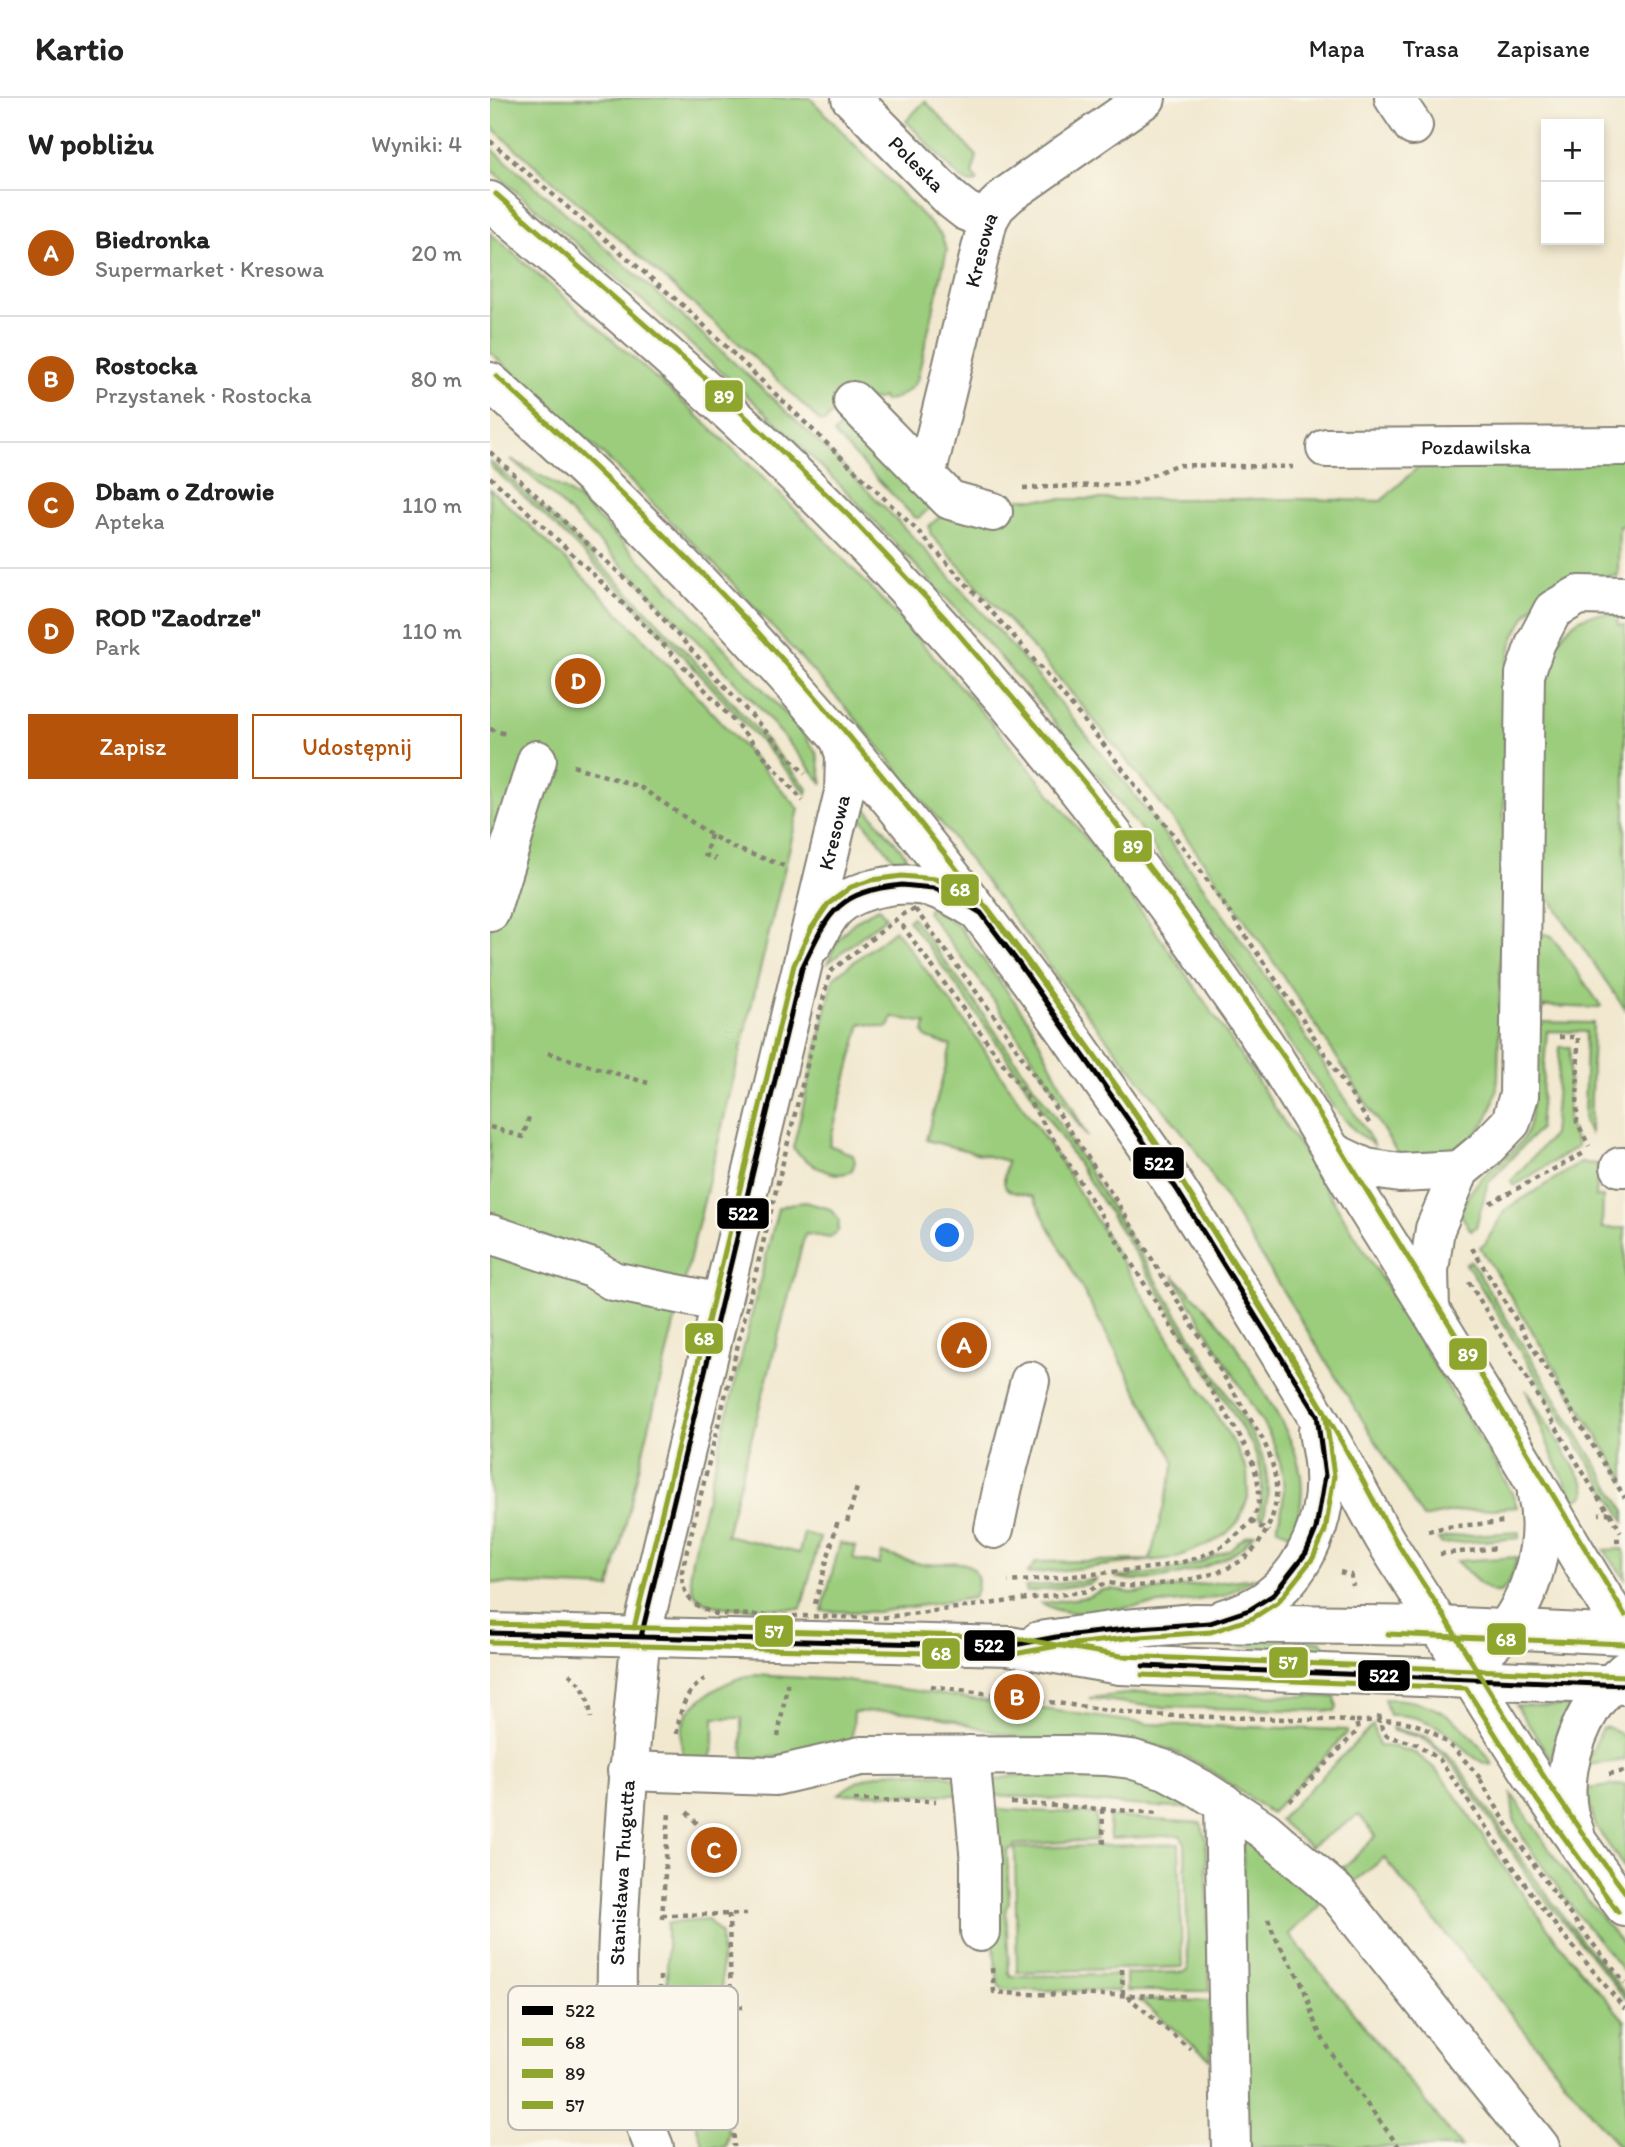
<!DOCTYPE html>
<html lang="pl">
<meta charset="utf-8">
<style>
:root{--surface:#fff;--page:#f6f6f6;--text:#222;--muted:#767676;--line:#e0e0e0;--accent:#b45309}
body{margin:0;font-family:Itim,sans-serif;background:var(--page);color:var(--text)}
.controls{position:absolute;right:21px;top:21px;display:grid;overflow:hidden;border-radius:0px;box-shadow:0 4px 10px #0003}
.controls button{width:63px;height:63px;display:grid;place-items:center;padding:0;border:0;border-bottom:2px solid var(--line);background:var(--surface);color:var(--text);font:35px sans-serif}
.you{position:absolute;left:458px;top:1138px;width:24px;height:24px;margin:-18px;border:5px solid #fff;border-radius:50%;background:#1a73e8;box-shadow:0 0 0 10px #1a73e833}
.badge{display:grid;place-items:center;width:46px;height:46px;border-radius:50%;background:var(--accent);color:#fff;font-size:23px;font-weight:700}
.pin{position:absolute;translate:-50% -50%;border:4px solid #fff;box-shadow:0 2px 7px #0006}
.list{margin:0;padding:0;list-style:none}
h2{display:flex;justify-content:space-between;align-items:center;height:91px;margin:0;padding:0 28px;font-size:30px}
h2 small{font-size:23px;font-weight:400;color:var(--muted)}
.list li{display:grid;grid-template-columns:46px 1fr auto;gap:21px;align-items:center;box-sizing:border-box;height:126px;padding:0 28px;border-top:2px solid var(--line)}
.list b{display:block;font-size:26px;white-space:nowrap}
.list p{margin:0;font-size:23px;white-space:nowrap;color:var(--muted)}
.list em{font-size:23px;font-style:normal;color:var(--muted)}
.actions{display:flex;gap:14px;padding:21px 28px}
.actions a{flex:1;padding:16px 0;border:2px solid var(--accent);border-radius:0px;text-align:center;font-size:24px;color:var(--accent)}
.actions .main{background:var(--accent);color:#fff}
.map{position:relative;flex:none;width:1135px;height:2049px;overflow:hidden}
header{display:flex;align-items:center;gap:42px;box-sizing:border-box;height:98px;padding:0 35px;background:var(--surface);border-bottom:2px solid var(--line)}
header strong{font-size:33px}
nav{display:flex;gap:38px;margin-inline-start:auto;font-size:24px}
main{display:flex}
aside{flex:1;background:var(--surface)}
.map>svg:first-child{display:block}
</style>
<header>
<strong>Kartio</strong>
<nav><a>Mapa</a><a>Trasa</a><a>Zapisane</a></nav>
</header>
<main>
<aside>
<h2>W pobliżu<small>Wyniki: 4</small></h2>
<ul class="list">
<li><span class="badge">A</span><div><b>Biedronka</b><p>Supermarket · Kresowa</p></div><em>20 m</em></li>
<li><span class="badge">B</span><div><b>Rostocka</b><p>Przystanek · Rostocka</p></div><em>80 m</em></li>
<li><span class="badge">C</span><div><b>Dbam o Zdrowie</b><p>Apteka</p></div><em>110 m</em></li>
<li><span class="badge">D</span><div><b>ROD &quot;Zaodrze&quot;</b><p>Park</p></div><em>110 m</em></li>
</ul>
<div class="actions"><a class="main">Zapisz</a><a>Udostępnij</a></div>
</aside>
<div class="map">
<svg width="1135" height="2049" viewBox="0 0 1135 2049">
<rect width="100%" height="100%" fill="#fbf7ec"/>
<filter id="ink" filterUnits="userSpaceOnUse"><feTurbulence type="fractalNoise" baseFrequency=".0143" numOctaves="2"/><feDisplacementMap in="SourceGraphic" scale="14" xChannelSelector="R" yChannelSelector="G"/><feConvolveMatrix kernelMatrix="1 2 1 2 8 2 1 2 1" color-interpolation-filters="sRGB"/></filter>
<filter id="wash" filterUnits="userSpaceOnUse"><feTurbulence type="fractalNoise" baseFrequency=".00686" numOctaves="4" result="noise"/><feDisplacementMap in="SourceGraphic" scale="28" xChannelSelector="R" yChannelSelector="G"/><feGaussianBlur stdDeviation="1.57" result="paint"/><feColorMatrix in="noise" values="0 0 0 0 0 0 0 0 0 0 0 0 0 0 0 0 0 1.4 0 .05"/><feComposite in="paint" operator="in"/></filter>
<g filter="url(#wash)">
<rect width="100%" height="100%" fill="#f1e8cf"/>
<!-- green -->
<path fill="#9bcd7d" stroke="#5c744c" stroke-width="2" d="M 0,0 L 320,0 L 451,137 L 457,152 L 427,282 C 419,294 409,301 394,303 L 392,299 L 388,302 L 358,299 L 335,324 L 331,324 L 255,251 L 0,28 Z
M 435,3 L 487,58 L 482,76 L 488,83 L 485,85 L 477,84 L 469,79 L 416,23 Z
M 0,49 C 159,188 320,325 462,481 C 565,594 662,714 749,839 C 796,907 841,977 885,1048 L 865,1033 L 842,1007 L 720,826 L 644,723 L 539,593 L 488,534 L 360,397 L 286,324 L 161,210 L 0,71 Z
M 0,135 C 75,200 150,264 223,332 C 356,456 478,592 591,734 C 747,932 872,1152 1005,1365 L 1023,1397 L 1027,1409 L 962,1414 L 933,1420 L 702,1046 L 582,898 L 452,726 L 360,614 L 236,478 L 120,363 L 0,254 Z
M 360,316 L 444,406 L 429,420 L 424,419 L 344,336 Z
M 938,360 L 1135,360 L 1135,428 L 1129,428 L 1128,478 L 1091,480 L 1048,503 L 1036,517 L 1023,541 L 1017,567 L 1017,581 L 1008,978 C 1005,1020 987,1048 943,1056 C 933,1058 921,1058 910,1059 C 843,952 775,847 701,746 C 621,637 532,536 441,437 L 439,428 L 454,415 L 505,399 L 527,401 L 811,401 L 891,403 Z
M 21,361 L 74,391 L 89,402 L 168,479 L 310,631 L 327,656 L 333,686 L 269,609 L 192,527 L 58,393 Z
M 0,363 C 115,463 219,575 318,691 L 317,696 C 217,582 114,468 0,368 Z
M 0,391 C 111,490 210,600 309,711 L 120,1490 L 0,1485 Z
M 1128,516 L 1128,527 L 1135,527 L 1135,911 L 1073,821 L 1049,783 L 1053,581 C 1060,556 1072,525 1100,517 C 1109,515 1119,516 1128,516 Z
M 368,703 L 372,705 L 415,756 L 416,760 L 414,766 L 408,766 L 363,710 Z
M 389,810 L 396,819 L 338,865 C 345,838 363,821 389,810 Z
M 439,810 L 454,817 L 470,830 L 539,923 L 597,1039 L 495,890 L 437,814 Z
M 422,819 L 484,903 L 562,1014 L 763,1338 C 778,1367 782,1389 773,1421 L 769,1418 C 773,1388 775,1378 763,1349 C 655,1168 545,990 418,822 Z
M 405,832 L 469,915 L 570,1063 L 746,1349 L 757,1373 L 758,1400 L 748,1424 L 737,1435 L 723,1444 L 685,1460 L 537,1476 L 546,1464 L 660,1462 L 685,1364 L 543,1099 C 514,1092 510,1095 517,1063 L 436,1042 L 461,948 L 437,940 L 434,935 L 436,925 L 403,919 L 400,927 L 397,930 L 371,925 L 339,1047 L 363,1057 L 365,1064 L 362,1072 C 344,1085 315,1063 303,1050 L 344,879 Z
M 1052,835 L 1062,838 L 1111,908 L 1107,910 L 1055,908 L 1055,910 L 1046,910 L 1048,837 Z
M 1046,924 L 1103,925 L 1100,1035 L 1094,1024 L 1096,934 L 1057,933 L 1049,1031 L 998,1085 L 986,1129 L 981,1133 L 970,1115 C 976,1100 984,1086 997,1075 C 1010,1063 1026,1053 1035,1037 C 1045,1021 1044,947 1046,924 Z
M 1070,949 L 1080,949 L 1078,1025 L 1088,1048 L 1024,1088 L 1021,1083 L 1063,1037 Z
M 1090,1065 L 1108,1066 L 1106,1099 L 1113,1099 L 1112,1130 L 1135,1130 L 1135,1383 L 990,1149 L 995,1146 L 1015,1112 Z
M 315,1104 L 340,1111 L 349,1122 L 348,1133 L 340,1140 L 315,1136 L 236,1437 L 309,1455 L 314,1435 L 330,1440 L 311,1511 C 292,1511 273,1510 254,1510 C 216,1509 194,1506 202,1460 L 288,1110 L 299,1106 Z
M 981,1163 L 1135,1413 L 1135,1423 L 981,1173 L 976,1166 Z
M 683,1177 C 700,1195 720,1212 735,1232 C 749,1250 760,1271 772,1291 C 800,1337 828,1382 801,1437 L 787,1429 C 799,1395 794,1366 778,1334 Z
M 1036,1292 L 1094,1385 L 1096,1394 L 1093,1399 L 1084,1402 L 1063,1359 Z
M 1029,1434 L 1029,1440 L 952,1446 L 948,1441 L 965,1438 Z
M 764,1436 C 759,1442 754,1448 748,1452 C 719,1472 658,1489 625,1479 C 654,1477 683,1474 711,1464 C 720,1460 728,1457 737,1453 C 746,1448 753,1437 764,1436 Z
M 350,1445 L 366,1449 L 363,1461 L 389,1467 L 392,1455 C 405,1459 418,1463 431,1466 C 448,1468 481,1456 487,1478 C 489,1486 487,1493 483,1500 L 386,1514 L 332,1513 Z
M 1132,1451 L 1135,1456 L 1135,1481 L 1114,1452 Z
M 1027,1459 C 1015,1519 995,1490 966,1463 Z
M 765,1480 L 733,1498 L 700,1503 L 585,1515 L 567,1512 L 551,1505 L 598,1499 L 612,1492 L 623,1491 L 641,1495 Z
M 607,1481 L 599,1486 L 537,1494 L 535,1489 Z
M 668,1541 L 831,1543 L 834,1551 L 631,1545 Z
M 264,1577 L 349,1582 L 658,1626 L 857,1632 L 857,1635 L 781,1715 C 741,1688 699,1651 650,1644 C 611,1638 571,1646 532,1640 C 504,1636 477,1625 449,1619 C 421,1612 392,1613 364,1614 L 362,1643 L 330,1654 L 254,1662 L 252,1646 L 252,1620 L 224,1620 L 224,1646 L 220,1661 L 194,1659 C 190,1648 190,1632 195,1621 C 203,1600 243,1579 264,1577 Z
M 655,1594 L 845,1599 L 847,1610 L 844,1613 L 665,1609 L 599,1600 Z
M 894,1601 C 945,1600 977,1625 1003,1667 C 985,1665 975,1650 962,1639 C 945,1624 921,1616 899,1617 Z
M 1026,1607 L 1079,1608 L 1069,1629 L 1061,1661 Z
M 883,1627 L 888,1648 L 904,1649 L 925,1655 L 943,1669 L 959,1688 L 1032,1795 L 1078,1857 L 1135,1923 L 1135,2049 L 1129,2049 L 894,1760 L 864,1784 L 849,1774 L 886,1738 L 869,1717 L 820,1749 L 789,1722 Z
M 1117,1629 L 1127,1633 L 1135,1640 L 1135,1662 L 1097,1667 L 1111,1631 Z
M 902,1630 L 937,1639 L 967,1666 L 1038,1771 L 1082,1830 L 1135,1895 L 1135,1900 L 1045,1789 L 965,1669 L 942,1647 L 929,1639 L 903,1633 Z
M 408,1673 L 453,1677 L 464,1680 L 474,1697 L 349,1696 C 367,1680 384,1677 408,1673 Z
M 608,1674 L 650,1679 L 711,1710 L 681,1710 L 493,1696 L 498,1684 C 533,1673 573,1675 608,1674 Z
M 1135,1686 L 1135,1771 L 1105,1727 L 1096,1691 Z
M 1021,1695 L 1073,1771 L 1135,1849 L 1135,1875 L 1090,1820 L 1035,1744 L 1024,1721 Z
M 504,1711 L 606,1716 L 607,1742 L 524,1747 L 523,1750 L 517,1752 L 519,1805 L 516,1809 L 519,1875 L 521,1878 L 628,1877 L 629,1893 L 518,1892 L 511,1890 L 508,1886 L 503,1843 Z
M 619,1719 L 711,1725 L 716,1741 L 720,1893 L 636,1893 L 636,1876 L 695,1874 L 698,1872 L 695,1745 L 690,1737 L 620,1741 Z
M 753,1738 L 830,1803 L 828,1810 L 799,1836 L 972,2049 L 752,2049 Z
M 689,1746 L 692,1869 L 527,1874 L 525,1750 Z
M 218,1822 L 231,1836 L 232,1902 L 177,1903 L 177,1825 Z
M 649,1902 L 720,1903 L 721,1962 Z
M 218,1918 L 225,1921 L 231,1928 L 235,2020 L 238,2035 L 236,2049 L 214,2049 L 193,1992 L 178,1920 Z"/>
</g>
<g filter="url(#ink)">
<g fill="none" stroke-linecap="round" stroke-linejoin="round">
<defs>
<g id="minor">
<path id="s1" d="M 361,0 L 462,102 L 476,113 L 498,122"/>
<path d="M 904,0 L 923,28"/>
<path d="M 0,103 C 138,221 275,340 400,473 C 531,612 648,763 757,920 C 798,978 833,1040 870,1100 C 924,1186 978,1272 1030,1359 C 1065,1417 1097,1477 1135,1533"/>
<path d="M 0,284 C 233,489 429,720 606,975 C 633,1014 662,1053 688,1093 C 736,1168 784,1245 829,1322 C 852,1361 872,1401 894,1440 C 912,1470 932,1499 950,1529 C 1008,1625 1067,1720 1135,1809"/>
<path d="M 363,303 L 460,402 L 503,414"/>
<path id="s2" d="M 836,350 L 1135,348"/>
<path id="s3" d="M 436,378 L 498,122 L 506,108 L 519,96 L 656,0"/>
<path d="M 0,814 L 47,662"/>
<path d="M 323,846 C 329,835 335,822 343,813 C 365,789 416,781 446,791 C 460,796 472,803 485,811"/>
<path d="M 842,1054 L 876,1070 L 910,1075 L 970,1072"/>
<path d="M 1130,1069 L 1135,1069"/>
<path d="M 0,1136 L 102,1170 L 123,1183 L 232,1205"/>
<path d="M 940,1213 L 939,1172 L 945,1131 L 970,1072 L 994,1052 L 1021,1024 L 1029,997 L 1035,576 L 1046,544 L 1063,512 L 1089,497 L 1135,498"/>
<path d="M 504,1431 L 513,1388 L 540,1283"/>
<path d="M 733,1521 C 751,1515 768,1509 782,1497 C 816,1470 837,1420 834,1376 C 834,1362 830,1348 828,1333"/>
<path d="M 0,1535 L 519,1548 L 630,1567 L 1135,1587"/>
<path d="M 549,1543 L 635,1531 L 705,1525 L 949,1528 L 1135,1537"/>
<path d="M 999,1549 C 1039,1512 1059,1448 1047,1396"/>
<path d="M 480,1657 L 490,1764 L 490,1834"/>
<path d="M 137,1673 L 285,1678 L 371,1658 L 577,1657 L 615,1658 L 641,1661 L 676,1672 L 711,1691 L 774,1732 L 847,1795 L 1050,2049"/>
<path d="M 734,1705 L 741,2049"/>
<path d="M 1085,1735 C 1067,1696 1080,1644 1102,1609 C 1110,1596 1123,1584 1135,1573"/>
<path id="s4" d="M 164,2049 C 152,2019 140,1990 134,1958 C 122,1900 128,1841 131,1783 C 136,1701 142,1620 151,1539 L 354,694 L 355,657 L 349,639"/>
</g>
</defs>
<!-- minor casing -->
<use href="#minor" stroke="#868276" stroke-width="42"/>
<!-- path -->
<path stroke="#868276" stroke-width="4.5" stroke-dasharray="5 5" stroke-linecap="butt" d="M 0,43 L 196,210 L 427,432 L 530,545 L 618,652 L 706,766 L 812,920 L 881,1028
M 0,354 L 144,489 L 315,676
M 0,379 C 79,451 156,526 228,606 C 257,637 284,670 313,703
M 533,390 L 642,386 L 686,367 L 803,369
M 0,631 L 19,637
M 83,668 L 150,689 L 221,737 L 244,750 L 295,768
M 221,737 L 215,757 L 226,761
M 425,811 L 513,930 L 625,1101 L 772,1340 C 786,1368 792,1398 779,1427 C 774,1437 769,1447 761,1454 C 737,1480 679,1486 645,1488 C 623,1490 623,1478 599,1493 L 389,1520 L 227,1516 C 203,1509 191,1498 192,1473 L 340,874 L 413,816 Z
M 412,827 L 533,993 L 747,1333 C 761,1358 780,1396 761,1424 C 758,1428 753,1431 749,1435 C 711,1471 652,1470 603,1476 C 575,1479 546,1482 518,1484
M 1069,939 L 1088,939 L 1087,1024 L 1099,1048
M 58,955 L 158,985
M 0,1029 L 33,1039 L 39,1019
M 1000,1105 L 1094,1055
M 982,1150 L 1135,1400
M 979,1184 L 1112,1406 L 1120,1415 L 1109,1416
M 1120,1415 L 1131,1434
M 761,1423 L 779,1434
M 357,1424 L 368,1386
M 938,1433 L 956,1429 L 1013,1424
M 1125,1442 L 1135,1442
M 950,1456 L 1008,1450
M 850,1474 L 861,1477 L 863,1488
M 325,1506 L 348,1422
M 79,1576 C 95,1587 99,1602 101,1620
M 441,1588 L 655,1617 L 866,1623 L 868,1632 L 800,1703
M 889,1617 L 892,1631 L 897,1638 L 927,1646 L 950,1662 L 1046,1802 L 1069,1832 L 1135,1911
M 866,1623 C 880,1623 896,1622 910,1623 C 946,1628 968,1654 990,1680
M 187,1636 C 189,1614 195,1593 215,1581
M 288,1639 L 298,1582
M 1119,1676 L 1135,1673
M 990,1681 C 1032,1755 1080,1819 1135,1885
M 364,1702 L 446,1703
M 521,1705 L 670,1715
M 612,1711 L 614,1748
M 197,1714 L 215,1734
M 239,1816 L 244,2049
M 172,1817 L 258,1816
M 172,1821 L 179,1714
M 778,1821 C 786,1845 796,1857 808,1878 C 818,1896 820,1916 829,1934 C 851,1974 882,2012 909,2049
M 502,1870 L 504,1894 L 531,1896 L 698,1898
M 632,1871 L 633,1897
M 170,1878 L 170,1898
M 637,1898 L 700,1951
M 170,1911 L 253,1909"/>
<!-- minor -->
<use href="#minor" stroke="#fff" stroke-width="38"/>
<defs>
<path id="bus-1" d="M 412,787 L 443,790 L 466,800 L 491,815 L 530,867 L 686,1090 L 827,1317 L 835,1378 L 826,1431 L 816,1455 L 783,1497 L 759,1512 L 720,1525 L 635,1531 L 566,1539 L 519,1548 L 151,1539 L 312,870 C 339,814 346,794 412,787 Z
M 0,1535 L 151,1539
M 653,1568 L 1135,1587"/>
<path id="bus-2" d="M 144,1530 L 304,867 L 321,831 L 338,806 L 361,789 L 382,782 L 412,778 L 445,781 L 471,792 L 497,809 L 537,862 L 693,1085 L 835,1314 L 844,1378 L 835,1433 L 823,1460 L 788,1504 L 763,1520 L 721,1534 L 636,1540 L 567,1548 L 519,1557 L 153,1548
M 898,1536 L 1135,1546
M 0,1544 L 149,1547
M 652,1577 L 976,1590 L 1047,1702 L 1128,1814"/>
<path id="bus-3" d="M 6,96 L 211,276 L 359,418 L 455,520 L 594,684 L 681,798 L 794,959 L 998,1289 L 1135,1517
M 6,278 C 91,355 173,434 252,517 C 376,650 487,793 593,941 C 628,990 664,1039 696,1090 C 748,1170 799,1251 846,1334 C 865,1367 882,1401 901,1434 C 918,1465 939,1493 957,1523 C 1013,1616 1070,1708 1135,1794"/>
<path id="bus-4" d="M 0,1526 L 519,1539 L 631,1558 L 1135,1578"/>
</defs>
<!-- bus-1 casing -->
<use href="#bus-1" stroke="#fbf7ec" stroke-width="10"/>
<!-- bus-2 casing -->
<use href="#bus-2" stroke="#fbf7ec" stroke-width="10"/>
<!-- bus-3 casing -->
<use href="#bus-3" stroke="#fbf7ec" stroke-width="10"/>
<!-- bus-4 casing -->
<use href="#bus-4" stroke="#fbf7ec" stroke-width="10"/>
<!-- bus-1 -->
<use href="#bus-1" stroke="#000" stroke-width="5"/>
<!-- bus-2 -->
<use href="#bus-2" stroke="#8ea52e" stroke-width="5"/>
<!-- bus-3 -->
<use href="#bus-3" stroke="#8ea52e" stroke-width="5"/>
<!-- bus-4 -->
<use href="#bus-4" stroke="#8ea52e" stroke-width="5"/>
</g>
</g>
<g text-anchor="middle" stroke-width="5" stroke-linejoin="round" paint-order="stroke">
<!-- street labels -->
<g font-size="21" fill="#1c1c1c" stroke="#fbf7ec">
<text dy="7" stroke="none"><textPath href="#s1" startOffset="93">Poleska</textPath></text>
<text dy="7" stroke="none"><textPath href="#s3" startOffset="233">Kresowa</textPath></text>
<text dy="7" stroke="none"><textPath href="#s2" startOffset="150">Pozdawilska</textPath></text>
<text dy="7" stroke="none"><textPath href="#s4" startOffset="1344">Kresowa</textPath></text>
<text dy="7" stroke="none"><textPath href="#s4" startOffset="280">Stanisława Thugutta</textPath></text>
</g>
</g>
<!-- legend -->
<rect x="18" y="1888" width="230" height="144" rx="10" fill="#fbf7ec" stroke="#b8b5ae" stroke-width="2"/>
<rect x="32" y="1908" width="31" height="9" fill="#000"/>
<rect x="32" y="1940" width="31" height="8" fill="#8ea52e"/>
<rect x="32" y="1971" width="31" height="9" fill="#8ea52e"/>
<rect x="32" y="2003" width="31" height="8" fill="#8ea52e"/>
<g font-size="19" fill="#1c1c1c">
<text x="75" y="1919">522</text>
<text x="75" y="1951">68</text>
<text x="75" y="1982">89</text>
<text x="75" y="2014">57</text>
</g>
<g stroke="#fbf7ec" stroke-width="2.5">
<rect x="214" y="281" width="40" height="34" rx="7" fill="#8ea52e"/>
<rect x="623" y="731" width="40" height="34" rx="7" fill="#8ea52e"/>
<rect x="450" y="775" width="40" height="34" rx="7" fill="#8ea52e"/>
<rect x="642" y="1048" width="53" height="34" rx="7" fill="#000"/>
<rect x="226" y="1099" width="54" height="33" rx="7" fill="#000"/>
<rect x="194" y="1224" width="40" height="33" rx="7" fill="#8ea52e"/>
<rect x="958" y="1239" width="40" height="34" rx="7" fill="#8ea52e"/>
<rect x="264" y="1516" width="40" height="34" rx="7" fill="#8ea52e"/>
<rect x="996" y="1524" width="41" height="34" rx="7" fill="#8ea52e"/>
<rect x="473" y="1531" width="53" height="33" rx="7" fill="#000"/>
<rect x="431" y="1539" width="40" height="33" rx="7" fill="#8ea52e"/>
<rect x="778" y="1548" width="41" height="33" rx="7" fill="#8ea52e"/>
<rect x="867" y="1561" width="54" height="33" rx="7" fill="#000"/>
</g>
<g font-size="19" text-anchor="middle" font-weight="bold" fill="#fff">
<text x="234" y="305">89</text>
<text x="643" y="755">89</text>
<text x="470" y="798">68</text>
<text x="669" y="1072">522</text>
<text x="253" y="1122">522</text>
<text x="214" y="1247">68</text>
<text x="978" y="1263">89</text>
<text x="284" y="1540">57</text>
<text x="1016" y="1548">68</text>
<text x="499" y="1554">522</text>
<text x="451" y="1562">68</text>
<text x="798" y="1571">57</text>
<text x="894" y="1584">522</text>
</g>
</svg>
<div class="controls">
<button>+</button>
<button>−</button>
</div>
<div class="you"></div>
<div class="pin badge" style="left:474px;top:1247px">A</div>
<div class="pin badge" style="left:527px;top:1599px">B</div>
<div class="pin badge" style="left:224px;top:1752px">C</div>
<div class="pin badge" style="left:88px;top:583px">D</div>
</div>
</main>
